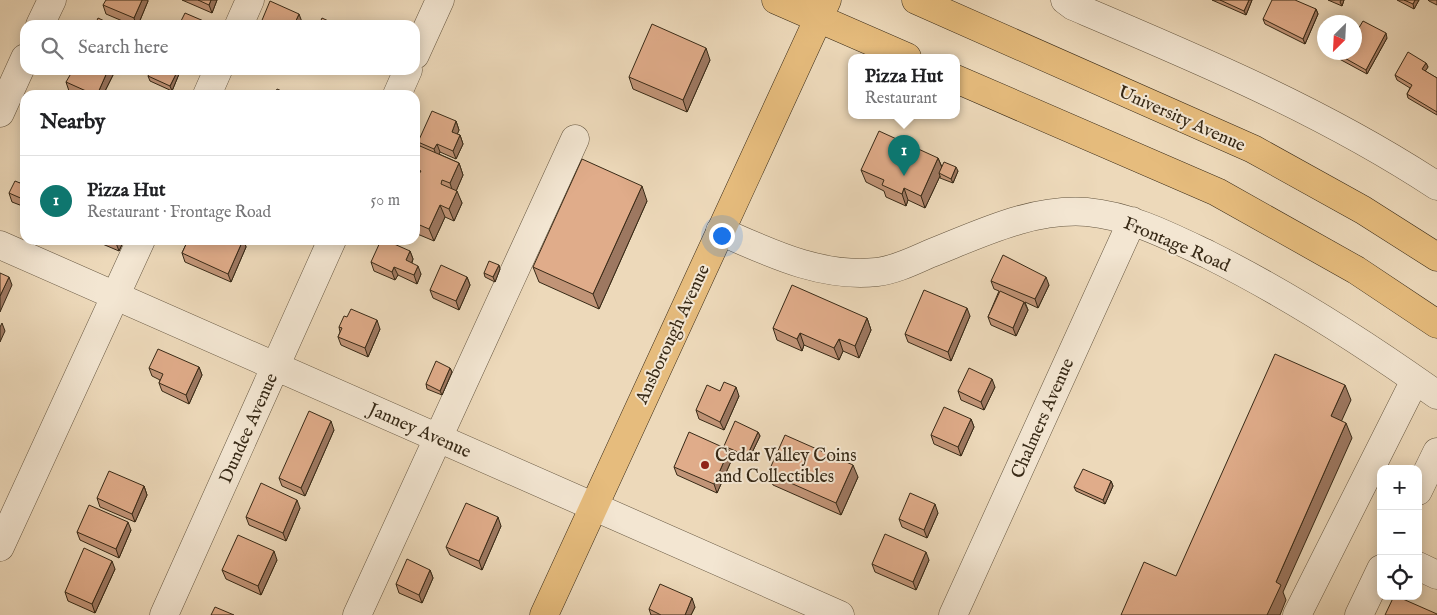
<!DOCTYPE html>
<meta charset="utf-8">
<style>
:root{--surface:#fff;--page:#f2f2f2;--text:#202124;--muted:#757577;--line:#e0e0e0;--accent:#0f766e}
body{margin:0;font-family:"IM FELL English",serif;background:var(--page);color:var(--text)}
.controls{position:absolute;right:15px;bottom:15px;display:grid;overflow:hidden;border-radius:10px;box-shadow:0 2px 12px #0003}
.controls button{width:45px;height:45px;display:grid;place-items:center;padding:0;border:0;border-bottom:1px solid var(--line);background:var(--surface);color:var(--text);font:25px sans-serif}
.compass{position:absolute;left:1317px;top:15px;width:45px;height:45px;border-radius:50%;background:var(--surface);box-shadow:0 2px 12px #0003;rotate:204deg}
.you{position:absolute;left:721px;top:235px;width:18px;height:18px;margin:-12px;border:4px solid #fff;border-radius:50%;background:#1a73e8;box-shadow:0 0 0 8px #1a73e833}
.badge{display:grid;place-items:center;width:32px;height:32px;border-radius:50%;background:var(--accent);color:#fff;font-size:16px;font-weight:700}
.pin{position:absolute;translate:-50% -41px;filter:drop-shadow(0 1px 2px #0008)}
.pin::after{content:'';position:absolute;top:26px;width:18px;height:15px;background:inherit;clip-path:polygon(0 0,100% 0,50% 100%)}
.popup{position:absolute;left:848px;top:54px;width:112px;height:65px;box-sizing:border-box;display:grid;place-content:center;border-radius:10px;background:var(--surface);filter:drop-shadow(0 1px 4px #0005);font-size:16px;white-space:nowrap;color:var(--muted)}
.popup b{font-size:19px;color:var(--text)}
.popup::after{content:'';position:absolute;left:50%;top:100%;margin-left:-10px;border:10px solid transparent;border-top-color:var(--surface)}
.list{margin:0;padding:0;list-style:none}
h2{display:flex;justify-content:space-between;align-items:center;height:65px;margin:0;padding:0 20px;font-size:21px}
h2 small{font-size:16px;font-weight:400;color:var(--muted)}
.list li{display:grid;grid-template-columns:32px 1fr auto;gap:15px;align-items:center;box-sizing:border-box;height:90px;padding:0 20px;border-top:1px solid var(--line)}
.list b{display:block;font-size:19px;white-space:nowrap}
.list p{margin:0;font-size:16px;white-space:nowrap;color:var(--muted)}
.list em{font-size:16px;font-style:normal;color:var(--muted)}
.icon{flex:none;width:28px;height:28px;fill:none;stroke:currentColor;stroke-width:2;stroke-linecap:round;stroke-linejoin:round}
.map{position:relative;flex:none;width:1437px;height:615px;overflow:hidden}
.search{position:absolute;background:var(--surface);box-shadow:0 2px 12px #0003;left:20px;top:20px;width:400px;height:55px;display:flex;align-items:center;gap:12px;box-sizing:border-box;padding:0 18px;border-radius:15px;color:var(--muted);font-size:19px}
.panel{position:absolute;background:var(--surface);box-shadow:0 2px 12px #0003;left:20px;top:90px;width:400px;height:155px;border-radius:15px}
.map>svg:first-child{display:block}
</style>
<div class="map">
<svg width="1437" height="615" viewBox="0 0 1437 615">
<rect width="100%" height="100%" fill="#edd9ba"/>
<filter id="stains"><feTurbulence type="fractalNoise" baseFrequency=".004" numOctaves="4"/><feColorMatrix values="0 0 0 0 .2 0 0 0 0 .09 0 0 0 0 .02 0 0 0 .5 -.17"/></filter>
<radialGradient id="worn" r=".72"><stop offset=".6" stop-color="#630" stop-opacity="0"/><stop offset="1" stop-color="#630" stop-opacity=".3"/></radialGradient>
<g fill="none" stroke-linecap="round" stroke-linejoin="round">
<defs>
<path id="minor" d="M 1065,0 L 1073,6 C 1198,59 1323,111 1437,186
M 40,25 L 52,0
M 239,25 L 250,0
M 415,55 L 440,0
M 207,95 L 218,70
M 397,95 L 408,70
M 0,113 L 25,58
M 720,231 C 770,253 821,278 877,272 C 895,270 913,261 929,254 C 980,234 1031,208 1087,212 C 1131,216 1171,237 1209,255 C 1289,295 1364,343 1437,395
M 0,245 L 840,615
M 1418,491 L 1437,452
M 0,547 L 141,240
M 1418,566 L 1437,575
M 164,615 L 332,240
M 357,615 L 575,139
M 953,615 L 1132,221
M 1297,615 L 1415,380
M 1359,615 L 1381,569"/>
<path id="major" d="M 776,0 L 907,57
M 916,0 L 1253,149 L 1363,210 L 1437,257
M 956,79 L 1217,192 L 1356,270 L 1437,324
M 544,615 L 827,0"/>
</defs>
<!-- minor casing -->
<use href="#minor" stroke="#64553f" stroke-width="29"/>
<!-- major casing -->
<use href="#major" stroke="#372916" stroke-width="29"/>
<!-- minor -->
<use href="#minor" stroke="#f3e6d2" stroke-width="28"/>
<!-- major -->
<use href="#major" stroke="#e6bc7d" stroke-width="28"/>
</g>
<!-- wall -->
<path fill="#c19477" stroke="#372916" d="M 182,0 L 217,0 L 212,13 Z
M 1212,0 L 1252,0 L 1246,15 Z
M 1328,0 L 1344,0 L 1342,6 Z
M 1397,0 L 1419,0 L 1414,9 Z
M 1428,0 L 1437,0 L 1437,5 L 1429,1 Z
M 148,1 L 138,25 L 132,25 L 106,14 L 103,5 Z
M 1316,9 L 1318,14 L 1305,44 L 1265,24 L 1263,19 Z
M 1357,31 L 1387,38 L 1367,74 L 1332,55 L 1331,52 L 1354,52 Z
M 710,60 L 687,112 L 633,89 L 629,77 Z
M 1426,63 L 1428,67 L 1425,71 L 1437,78 L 1437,115 L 1408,98 L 1407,94 L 1410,88 L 1397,80 L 1395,75 Z
M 179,74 L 172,91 L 150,81 L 148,76 Z
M 113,75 L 103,95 L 79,95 L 69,91 L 66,82 Z
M 456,121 L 459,130 L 457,134 L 460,135 L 463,144 L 456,159 L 440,152 L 439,154 L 459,163 L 463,175 L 456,191 L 462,203 L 454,221 L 445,217 L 434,241 L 415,233 L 415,156 L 420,146 L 418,142 Z
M 938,158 L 942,167 L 958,171 L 953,183 L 940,178 L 940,176 L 925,208 L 908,200 L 906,206 L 886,197 L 884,191 L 866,182 L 861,170 Z
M 25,174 L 25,207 L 12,202 L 9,193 L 20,183 Z
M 647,201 L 599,309 L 539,282 L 533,267 Z
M 93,240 L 124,240 L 119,251 Z
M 188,240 L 244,240 L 246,247 L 231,282 L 185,262 L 182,253 Z
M 410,251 L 413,259 L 412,263 L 421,274 L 417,284 L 398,275 L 395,280 L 374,271 L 371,262 Z
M 500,269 L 495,282 L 485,277 L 484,273 Z
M 467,277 L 470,285 L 459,310 L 433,298 L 430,290 Z
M 991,281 L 1049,285 L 1038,308 L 1025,302 L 1028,310 L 1016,336 L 991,325 L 988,317 L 999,291 L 994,289 Z
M 970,316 L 951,361 L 908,342 L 905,334 Z
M 867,318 L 871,330 L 859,358 L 843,351 L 839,360 L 804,345 L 802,351 L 777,340 L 773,328 Z
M 339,327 L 380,329 L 368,357 L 341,345 L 338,337 L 340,332 Z
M 199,367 L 202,375 L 189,404 L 162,391 L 159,383 L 160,380 L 152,376 L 149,368 Z
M 450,368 L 452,372 L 442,395 L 427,389 L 426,384 Z
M 995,387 L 984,410 L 961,400 L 958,391 Z
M 720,391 L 739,396 L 724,430 L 699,419 L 696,410 Z
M 971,419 L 974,427 L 961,456 L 934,444 L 931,435 Z
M 334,430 L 305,496 L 282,486 L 279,478 Z
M 758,432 L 760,436 L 748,461 L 730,452 L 732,459 L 717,493 L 677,475 L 674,467 L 725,448 L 724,446 Z
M 768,473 L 858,477 L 841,515 L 773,485 Z
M 1111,481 L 1113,486 L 1105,504 L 1076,491 L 1074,487 Z
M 144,486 L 147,495 L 135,522 L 100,507 L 97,498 Z
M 300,508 L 286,541 L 249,525 L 246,517 Z
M 938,513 L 927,538 L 902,527 L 899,519 Z
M 501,526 L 482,570 L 450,555 L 446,547 Z
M 131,530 L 119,558 L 80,540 L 77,532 Z
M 277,560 L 261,595 L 226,579 L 222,570 Z
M 929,560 L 916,590 L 875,572 L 872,564 Z
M 115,569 L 95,613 L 68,601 L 65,592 Z
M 430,570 L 433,578 L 422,603 L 399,593 L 396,584 Z
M 695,607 L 691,615 L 651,615 L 649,609 Z"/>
<!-- shaded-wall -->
<path fill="#9d7861" stroke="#372916" d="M 142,0 L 148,0 L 148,1 L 138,25 L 136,25 L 134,18 Z
M 211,0 L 217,0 L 212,13 L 209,5 Z
M 1249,0 L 1252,0 L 1246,15 L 1244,11 Z
M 1341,0 L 1344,0 L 1342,6 L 1340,2 Z
M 1415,0 L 1419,0 L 1414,9 L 1413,4 Z
M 1316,9 L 1318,14 L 1305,44 L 1303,39 Z
M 299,14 L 302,22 L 301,25 L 294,25 Z
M 1386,33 L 1387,38 L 1367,74 L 1366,70 Z
M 706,48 L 710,60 L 687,112 L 683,100 Z
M 1426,63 L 1428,67 L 1424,73 L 1422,69 Z
M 108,70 L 111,70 L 113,75 L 103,95 L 97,95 Z
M 178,70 L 179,74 L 172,91 L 170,86 Z
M 456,121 L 459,130 L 455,140 L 452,132 Z
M 460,135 L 463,144 L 456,159 L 453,151 Z
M 437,144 L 440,152 L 437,158 L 434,149 Z
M 938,158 L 943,170 L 939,173 L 940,176 L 925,208 L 921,196 Z
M 459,163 L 463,175 L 454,196 L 450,183 Z
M 956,167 L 958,171 L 953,183 L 951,179 Z
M 642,186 L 647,201 L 599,309 L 593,294 Z
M 904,188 L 908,200 L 906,206 L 902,194 Z
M 457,191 L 462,203 L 454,221 L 449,209 Z
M 440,205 L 445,217 L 434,241 L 429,229 Z
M 117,240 L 124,240 L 119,251 L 116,243 Z
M 243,240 L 244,240 L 246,247 L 231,282 L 228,274 Z
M 410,251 L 413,259 L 409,269 L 406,260 Z
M 499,265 L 500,269 L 495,282 L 493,277 Z
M 418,266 L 421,274 L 417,284 L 414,275 Z
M 394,267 L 398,275 L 395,280 L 392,272 Z
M 9,277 L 12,285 L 0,312 L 0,296 Z
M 467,277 L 470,285 L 459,310 L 456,301 Z
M 1046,277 L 1049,285 L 1038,308 L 1035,299 Z
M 1024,302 L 1028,310 L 1016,336 L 1013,328 Z
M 967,308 L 970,316 L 951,361 L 948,352 Z
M 867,318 L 871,330 L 859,358 L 855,346 Z
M 377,320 L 380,329 L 368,357 L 365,348 Z
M 2,323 L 5,331 L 0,342 L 0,327 Z
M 800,333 L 804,345 L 802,351 L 797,339 Z
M 839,339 L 843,351 L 839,360 L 834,348 Z
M 199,367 L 202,375 L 189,404 L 186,395 Z
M 450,368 L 452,372 L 442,395 L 440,391 Z
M 992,379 L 995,387 L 984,410 L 981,402 Z
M 1345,385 L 1351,400 L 1337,431 L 1331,416 Z
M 736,387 L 739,396 L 724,430 L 720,422 Z
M 971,419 L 974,427 L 961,456 L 958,447 Z
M 331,421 L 334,430 L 305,496 L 301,488 Z
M 1346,423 L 1352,438 L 1283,592 L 1286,600 L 1280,615 L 1267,615 L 1276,582 Z
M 758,432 L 760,436 L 748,461 L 747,456 Z
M 729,450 L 732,459 L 717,493 L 714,484 Z
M 853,465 L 858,477 L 841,515 L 836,503 Z
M 1111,481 L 1113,486 L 1105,504 L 1103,500 Z
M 144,486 L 147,495 L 135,522 L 132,514 Z
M 297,500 L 300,508 L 286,541 L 283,533 Z
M 935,504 L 938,513 L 927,538 L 924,530 Z
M 498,517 L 501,526 L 482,570 L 479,561 Z
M 128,522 L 131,530 L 119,558 L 116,549 Z
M 274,551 L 277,560 L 261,595 L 258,586 Z
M 926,552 L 929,560 L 916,590 L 913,582 Z
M 112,561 L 115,569 L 95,613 L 92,604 Z
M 430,570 L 433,578 L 422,603 L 419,595 Z
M 692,598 L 695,607 L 691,615 L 685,615 Z"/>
<!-- building -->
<path fill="#e0ac8a" stroke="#372916" d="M 106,0 L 142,0 L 134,18 L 103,5 Z
M 198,0 L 211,0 L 209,5 Z
M 1220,0 L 1249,0 L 1244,11 Z
M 1272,0 L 1295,0 L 1316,9 L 1303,39 L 1263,19 Z
M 1404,0 L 1415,0 L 1413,4 Z
M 270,1 L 299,14 L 294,25 L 260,25 Z
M 185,13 L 206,22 L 205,25 L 179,25 Z
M 98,18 L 113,25 L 95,25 Z
M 322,18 L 337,25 L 319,25 Z
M 1363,21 L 1386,33 L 1366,70 L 1334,52 L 1354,52 L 1354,30 L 1357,31 Z
M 652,24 L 706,48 L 683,100 L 629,77 Z
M 1408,52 L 1426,63 L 1422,69 L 1437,78 L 1437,112 L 1407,94 L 1412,85 L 1395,75 Z
M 73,70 L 108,70 L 97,95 L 95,95 L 66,82 Z
M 151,70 L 178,70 L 170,86 L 148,76 Z
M 277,89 L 291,95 L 274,95 Z
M 165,91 L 174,95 L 163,95 Z
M 432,111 L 456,121 L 452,132 L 460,135 L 453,151 L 437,144 L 434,149 L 418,142 Z
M 879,131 L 938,158 L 921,196 L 904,188 L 902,194 L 882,185 L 884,180 L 861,170 Z
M 420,146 L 459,163 L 450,183 L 442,180 L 441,184 L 457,191 L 449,209 L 440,205 L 429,229 L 415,223 L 415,172 L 419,174 L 421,171 L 415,168 L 415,156 Z
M 582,159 L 642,186 L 593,294 L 533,267 Z
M 944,162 L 956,167 L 951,179 L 939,173 Z
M 24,174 L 25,174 L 25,200 L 9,193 L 15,181 L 20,183 Z
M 109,240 L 117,240 L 116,243 Z
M 188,240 L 243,240 L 228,274 L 182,253 Z
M 381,240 L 385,240 L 410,251 L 406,260 L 418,266 L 414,275 L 394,267 L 392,272 L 371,262 Z
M 1003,255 L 1046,277 L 1035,299 L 991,281 Z
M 489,261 L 499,265 L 493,277 L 484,273 Z
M 441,265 L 467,277 L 456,301 L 430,290 Z
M 0,273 L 9,277 L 0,296 Z
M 792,285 L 867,318 L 855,346 L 839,339 L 834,348 L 800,333 L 797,339 L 773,328 Z
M 924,290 L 967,308 L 948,352 L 905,334 Z
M 1000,291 L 1024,302 L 1013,328 L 988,317 Z
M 351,309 L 377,320 L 365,348 L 338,337 L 342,328 L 339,327 L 344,316 L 347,317 Z
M 158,349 L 199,367 L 186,395 L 159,383 L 163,374 L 149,368 Z
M 1275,354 L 1345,385 L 1331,416 L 1346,423 L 1276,582 L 1281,585 L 1267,615 L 1121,615 L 1144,562 L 1176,576 Z
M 436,361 L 450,368 L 440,391 L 426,384 Z
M 969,368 L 992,379 L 981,402 L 958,391 Z
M 724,382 L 736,387 L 720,422 L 696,410 L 707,385 L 720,391 Z
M 944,407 L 971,419 L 958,447 L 931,435 Z
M 309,411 L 331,421 L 301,488 L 279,478 Z
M 735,421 L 758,432 L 747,456 L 724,446 Z
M 689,432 L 729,450 L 714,484 L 674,467 Z
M 785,435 L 853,465 L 836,503 L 768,473 Z
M 1083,469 L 1111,481 L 1103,500 L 1074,487 Z
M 109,471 L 144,486 L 132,514 L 97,498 Z
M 261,483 L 297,500 L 283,533 L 246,517 Z
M 910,493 L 935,504 L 924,530 L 899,519 Z
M 466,503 L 498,517 L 479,561 L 446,547 Z
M 89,505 L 128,522 L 116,549 L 77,532 Z
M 885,534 L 926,552 L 913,582 L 872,564 Z
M 238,535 L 274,551 L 258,586 L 222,570 Z
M 84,548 L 112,561 L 92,604 L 65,592 Z
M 407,559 L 430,570 L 419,595 L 396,584 Z
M 660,584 L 692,598 L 685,615 L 661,615 L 649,609 Z
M 1394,596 L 1396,596 L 1437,614 L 1437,615 L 1385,615 Z
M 215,607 L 234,615 L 211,615 Z"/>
<!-- markers -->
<circle fill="#8f2418" stroke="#f3e6d2" stroke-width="2" cx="705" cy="465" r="5"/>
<g text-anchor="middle" stroke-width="4" stroke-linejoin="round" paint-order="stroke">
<!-- street labels -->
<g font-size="18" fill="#372916" stroke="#f3e6d2">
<text transform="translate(1182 118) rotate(24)" y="6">University Avenue</text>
<text transform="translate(1177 244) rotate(23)" y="6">Frontage Road</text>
<text transform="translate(672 334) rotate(-65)" y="6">Ansborough Avenue</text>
<text transform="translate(1042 418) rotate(-66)" y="6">Chalmers Avenue</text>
<text transform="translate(248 428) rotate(-66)" y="6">Dundee Avenue</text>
<text transform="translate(420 430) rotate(24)" y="6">Janney Avenue</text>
</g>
<!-- poi labels -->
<g font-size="18" fill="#372916" stroke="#f3e6d2" text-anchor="start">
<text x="715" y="461">Cedar Valley Coins<tspan x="715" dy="21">and Collectibles</tspan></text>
</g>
</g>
<rect width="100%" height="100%" filter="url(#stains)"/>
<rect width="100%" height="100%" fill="url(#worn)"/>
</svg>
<div class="controls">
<button>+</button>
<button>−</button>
<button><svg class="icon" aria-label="locate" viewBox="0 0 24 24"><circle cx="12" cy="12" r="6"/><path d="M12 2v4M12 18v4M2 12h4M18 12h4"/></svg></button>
</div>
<svg class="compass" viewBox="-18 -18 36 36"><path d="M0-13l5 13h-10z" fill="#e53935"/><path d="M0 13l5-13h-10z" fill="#757577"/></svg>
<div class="you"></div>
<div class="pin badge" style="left:904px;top:176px">1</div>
<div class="popup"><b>Pizza Hut</b>Restaurant</div>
<div class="search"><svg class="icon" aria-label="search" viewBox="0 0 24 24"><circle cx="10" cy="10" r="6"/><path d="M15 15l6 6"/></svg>Search here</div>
<section class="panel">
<h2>Nearby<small></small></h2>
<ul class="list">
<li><span class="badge">1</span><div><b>Pizza Hut</b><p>Restaurant · Frontage Road</p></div><em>50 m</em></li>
</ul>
</section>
</div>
